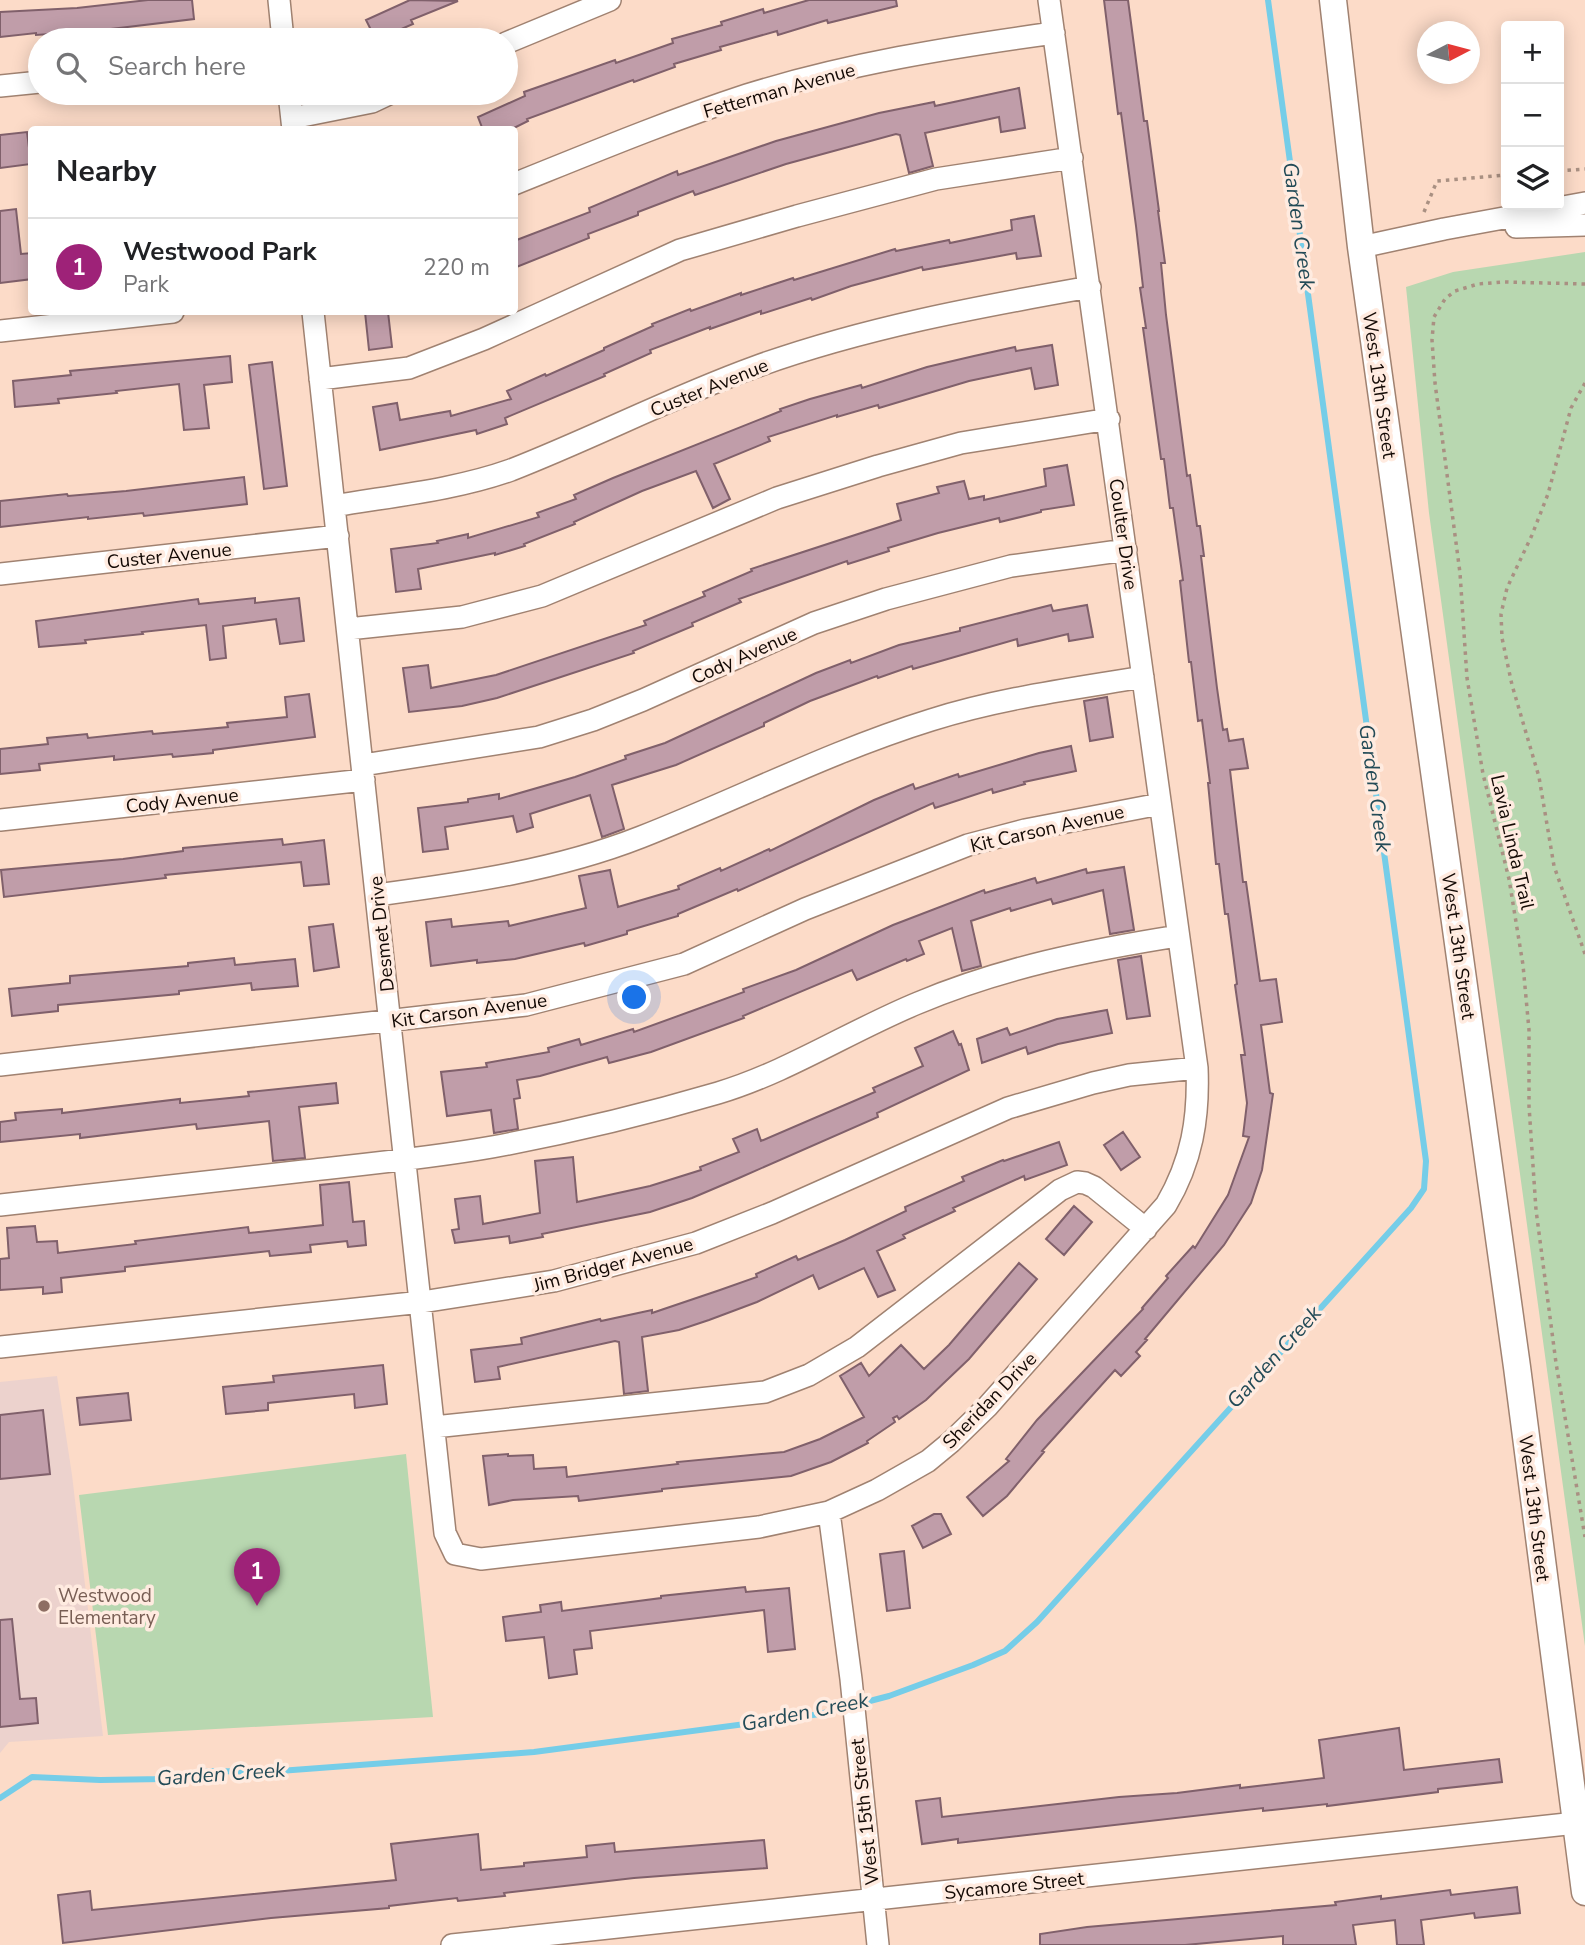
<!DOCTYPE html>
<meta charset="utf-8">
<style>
:root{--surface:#fff;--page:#f6f6f6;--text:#202124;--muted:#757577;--line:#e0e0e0;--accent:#9e2278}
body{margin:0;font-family:"Nunito Sans",sans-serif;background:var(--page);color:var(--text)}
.controls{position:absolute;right:21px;top:21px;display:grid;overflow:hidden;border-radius:7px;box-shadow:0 4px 18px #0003}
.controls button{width:63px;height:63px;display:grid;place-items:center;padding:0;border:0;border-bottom:2px solid var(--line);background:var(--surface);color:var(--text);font:35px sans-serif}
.compass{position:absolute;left:1417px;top:21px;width:63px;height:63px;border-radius:50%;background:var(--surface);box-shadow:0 4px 18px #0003;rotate:84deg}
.you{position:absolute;left:635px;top:998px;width:24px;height:24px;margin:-18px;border:5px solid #fff;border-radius:50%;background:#1a73e8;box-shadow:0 0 0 10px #1a73e833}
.badge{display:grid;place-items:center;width:46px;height:46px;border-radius:50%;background:var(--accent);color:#fff;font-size:23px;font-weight:700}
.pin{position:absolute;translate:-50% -58px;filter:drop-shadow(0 2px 4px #0008)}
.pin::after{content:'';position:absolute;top:37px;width:24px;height:21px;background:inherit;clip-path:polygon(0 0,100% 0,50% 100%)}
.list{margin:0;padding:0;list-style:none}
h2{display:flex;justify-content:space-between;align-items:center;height:91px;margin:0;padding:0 28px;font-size:30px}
h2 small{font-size:23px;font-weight:400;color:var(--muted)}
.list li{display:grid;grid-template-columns:46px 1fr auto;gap:21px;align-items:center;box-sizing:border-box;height:98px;padding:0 28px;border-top:2px solid var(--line)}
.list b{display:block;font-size:26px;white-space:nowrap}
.list p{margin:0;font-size:23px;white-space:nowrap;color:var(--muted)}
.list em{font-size:23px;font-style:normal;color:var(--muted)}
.icon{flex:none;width:38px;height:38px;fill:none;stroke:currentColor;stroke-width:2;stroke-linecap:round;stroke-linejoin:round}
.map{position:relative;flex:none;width:1585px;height:1945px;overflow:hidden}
.search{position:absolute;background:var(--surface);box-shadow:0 4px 18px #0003;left:28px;top:28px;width:490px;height:77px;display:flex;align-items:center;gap:18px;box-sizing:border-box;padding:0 24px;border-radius:38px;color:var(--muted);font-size:26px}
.panel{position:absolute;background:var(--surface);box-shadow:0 4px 18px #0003;left:28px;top:126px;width:490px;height:189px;border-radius:7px}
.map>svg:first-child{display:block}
</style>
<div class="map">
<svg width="1585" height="1945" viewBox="0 0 1585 1945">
<rect width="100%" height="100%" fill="#fcdbc8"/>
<!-- education -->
<path fill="#ecd2cd" d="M 57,1376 L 72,1475 L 103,1736 L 9,1742 L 0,1753 L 0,1382 Z"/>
<!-- green -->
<path fill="#b8d7b0" d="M 1585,252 L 1585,1646 L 1429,513 L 1406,287 L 1453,272 Z
M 406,1454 L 433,1717 L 108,1735 L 79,1495 Z"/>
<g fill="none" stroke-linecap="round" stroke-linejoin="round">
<!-- stream -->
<path stroke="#75cde8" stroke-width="6" d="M 0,1798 L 32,1777 L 100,1780 L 164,1779 L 209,1771 L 266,1772 L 534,1752 L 820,1714 L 889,1696 L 973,1665 L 1005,1651 L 1037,1622 L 1411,1208 L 1424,1189 L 1426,1161 L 1268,0"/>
</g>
<!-- building -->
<path fill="#c09da9" stroke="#80606b" stroke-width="2" d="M 148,0 L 192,0 L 194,19 L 94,31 L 36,35 L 36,33 L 0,37 L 0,12 L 77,8 Z
M 410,0 L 458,1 L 411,20 L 413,24 L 376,40 L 366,20 Z
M 809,0 L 896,0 L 897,6 L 828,23 L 827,20 L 778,35 L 777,31 L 720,47 L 721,50 L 674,64 L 675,67 L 634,82 L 633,80 L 527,119 L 528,121 L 510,130 L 483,130 L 478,117 L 525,96 L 524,92 L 615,60 L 616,63 L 673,43 L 672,39 L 722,25 L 721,22 L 763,9 L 764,13 Z
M 1104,0 L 1128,0 L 1144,121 L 1147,121 L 1159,211 L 1158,211 L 1165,263 L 1161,263 L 1166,315 L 1187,476 L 1190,475 L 1197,526 L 1200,526 L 1204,556 L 1201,556 L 1217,688 L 1223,730 L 1227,729 L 1229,741 L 1243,739 L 1248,768 L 1230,770 L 1243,882 L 1246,882 L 1260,981 L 1276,979 L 1282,1022 L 1261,1025 L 1270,1093 L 1273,1094 L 1262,1170 L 1251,1203 L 1224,1245 L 1145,1339 L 1147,1340 L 1136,1352 L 1140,1356 L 1121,1376 L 1115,1370 L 1042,1451 L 1044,1452 L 1007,1496 L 983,1516 L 967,1497 L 1009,1461 L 1006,1459 L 1037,1420 L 1143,1309 L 1142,1308 L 1168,1278 L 1166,1276 L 1193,1246 L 1195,1248 L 1228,1195 L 1249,1137 L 1243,1136 L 1247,1103 L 1241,1055 L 1245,1055 L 1235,985 L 1237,984 L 1228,914 L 1225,914 L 1219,864 L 1216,864 L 1208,783 L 1210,783 L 1202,720 L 1198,721 L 1191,662 L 1189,662 L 1180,581 L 1183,580 L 1173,508 L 1170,508 L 1164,459 L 1161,459 L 1143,328 L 1146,328 L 1140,288 L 1143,287 L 1136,226 L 1121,113 L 1118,114 Z
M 1019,88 L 1025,128 L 1001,132 L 999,117 L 925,133 L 933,166 L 909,173 L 900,135 L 896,134 L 786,164 L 695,195 L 693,191 L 638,212 L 638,215 L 588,234 L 589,238 L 514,268 L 514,241 L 590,212 L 589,208 L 677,171 L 678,175 L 776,141 L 879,113 L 934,102 L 935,106 Z
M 27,132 L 31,164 L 0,168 L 0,135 Z
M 16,209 L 21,254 L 32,253 L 32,279 L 0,283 L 0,211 Z
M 1034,216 L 1041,256 L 1017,259 L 1016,253 L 923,270 L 922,267 L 851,286 L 812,300 L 811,298 L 761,314 L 761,311 L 710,329 L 710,327 L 650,350 L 651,353 L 604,374 L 605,376 L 505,418 L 507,424 L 477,434 L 476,430 L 380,450 L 373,407 L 397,403 L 400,420 L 450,411 L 451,416 L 511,399 L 507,391 L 545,374 L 546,376 L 604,350 L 604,348 L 653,326 L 652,324 L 690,309 L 691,311 L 741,293 L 741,295 L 793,278 L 794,280 L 895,249 L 896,251 L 949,240 L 950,243 L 1012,230 L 1011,220 Z
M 365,312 L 388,312 L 392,347 L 369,350 Z
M 1052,345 L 1058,385 L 1035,389 L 1031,368 L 969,381 L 879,408 L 878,405 L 837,417 L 837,415 L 768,437 L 770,441 L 714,464 L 730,499 L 713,508 L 696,471 L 642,491 L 574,522 L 575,524 L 524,544 L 525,546 L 495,555 L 495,553 L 418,569 L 421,589 L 396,592 L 391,549 L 438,543 L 437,541 L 468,534 L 468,538 L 539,517 L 537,513 L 576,499 L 574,495 L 613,478 L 781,411 L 780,409 L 810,399 L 861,385 L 862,388 L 927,367 L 974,356 L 1015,347 L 1016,351 Z
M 230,356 L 232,382 L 204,385 L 209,428 L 184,430 L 179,384 L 116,391 L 117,393 L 58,399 L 59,403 L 15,407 L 13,381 L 71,375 L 70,371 Z
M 272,362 L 287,486 L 264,489 L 249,365 Z
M 1067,465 L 1074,505 L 1041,510 L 1041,512 L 1000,522 L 999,518 L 938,533 L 888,548 L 889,551 L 848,564 L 847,561 L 739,599 L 741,602 L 692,623 L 693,626 L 633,651 L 634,653 L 497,698 L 462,706 L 409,712 L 403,668 L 428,665 L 431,688 L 496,675 L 646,625 L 644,621 L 705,596 L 703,592 L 752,571 L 751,569 L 901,520 L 897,504 L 939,493 L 937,487 L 964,481 L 969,499 L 984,496 L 984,500 L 1046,486 L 1044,469 Z
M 244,477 L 247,504 L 144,516 L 143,513 L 88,519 L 88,517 L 0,527 L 0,501 L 67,494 L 68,496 L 126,491 Z
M 255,598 L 255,603 L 299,598 L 304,641 L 280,644 L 276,619 L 223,626 L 226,658 L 210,660 L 206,625 L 142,632 L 143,634 L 85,640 L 86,643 L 39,647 L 36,621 L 198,599 L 199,604 Z
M 1051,605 L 1053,611 L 1087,605 L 1093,637 L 1069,641 L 1068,634 L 1018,646 L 1017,639 L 913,669 L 912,666 L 878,678 L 877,676 L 810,701 L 764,723 L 764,726 L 676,765 L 612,785 L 624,829 L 605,836 L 602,837 L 590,795 L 530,814 L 533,827 L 517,832 L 513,816 L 445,827 L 448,849 L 423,852 L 418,808 L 468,802 L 468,799 L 499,794 L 499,799 L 575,777 L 626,759 L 625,756 L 665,743 L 816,673 L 850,660 L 851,663 L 899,645 L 960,631 L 960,628 Z
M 309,694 L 315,737 L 213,750 L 213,753 L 173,757 L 172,754 L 114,760 L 114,756 L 39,764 L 40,770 L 0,774 L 0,749 L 48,744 L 47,738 L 87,734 L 88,738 L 152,731 L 153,734 L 228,727 L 227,723 L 287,717 L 285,697 Z
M 1107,697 L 1113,737 L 1090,741 L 1084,701 Z
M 1071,746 L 1076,771 L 1024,782 L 1025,784 L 993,793 L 992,789 L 935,808 L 933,803 L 738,891 L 737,889 L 678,914 L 678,916 L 627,931 L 627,934 L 585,946 L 584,943 L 515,959 L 477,963 L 477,960 L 431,966 L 426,922 L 451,919 L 452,927 L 508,921 L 509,926 L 586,908 L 579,876 L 610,870 L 618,907 L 679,889 L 678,886 L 720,868 L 721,871 L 769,849 L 770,851 L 874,800 L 913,784 L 915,789 L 958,774 L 959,777 L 1039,753 Z
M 282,839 L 283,845 L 324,840 L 329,884 L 304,886 L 301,862 L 165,875 L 166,878 L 4,897 L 1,870 L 123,859 L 183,851 L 183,848 Z
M 1124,867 L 1134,930 L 1110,934 L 1103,890 L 1053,904 L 1051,899 L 1011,911 L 1010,908 L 971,921 L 981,966 L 962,971 L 952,928 L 919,941 L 924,954 L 907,961 L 906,959 L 857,980 L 852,970 L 743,1016 L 744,1018 L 651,1052 L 609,1063 L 607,1057 L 540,1076 L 517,1080 L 520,1098 L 514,1099 L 518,1129 L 494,1133 L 491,1110 L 447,1116 L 441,1072 L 487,1067 L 486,1063 L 549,1052 L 548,1048 L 579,1039 L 581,1045 L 633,1029 L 634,1032 L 744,992 L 743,989 L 796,970 L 893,925 L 984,890 L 985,893 L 1035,878 L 1037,883 L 1086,869 L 1087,873 Z
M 333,924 L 339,967 L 314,971 L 309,927 Z
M 1141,956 L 1150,1016 L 1127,1019 L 1118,960 Z
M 234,958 L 235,965 L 295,959 L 298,986 L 252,990 L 251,983 L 179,991 L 179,994 L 58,1005 L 58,1011 L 12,1016 L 9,989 L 70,983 L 70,976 L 188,966 L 188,963 Z
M 1107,1010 L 1112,1033 L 1058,1044 L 1028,1054 L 1026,1047 L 982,1063 L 977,1039 L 1007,1028 L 1010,1035 L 1057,1019 Z
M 953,1031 L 959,1045 L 961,1044 L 969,1070 L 877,1113 L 878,1117 L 739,1178 L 692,1198 L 650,1212 L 542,1234 L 543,1237 L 510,1243 L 509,1236 L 455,1243 L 452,1230 L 459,1229 L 455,1199 L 480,1196 L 483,1224 L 540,1213 L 535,1161 L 573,1157 L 577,1202 L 650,1186 L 701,1170 L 700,1167 L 739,1152 L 733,1139 L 757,1129 L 761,1141 L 875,1092 L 873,1088 L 923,1066 L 915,1048 Z
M 336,1083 L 338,1103 L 299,1107 L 305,1158 L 273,1161 L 269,1121 L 197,1129 L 196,1124 L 80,1138 L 80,1134 L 0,1142 L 0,1122 L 16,1120 L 15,1113 L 62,1109 L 62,1113 L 180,1099 L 180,1103 L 249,1096 L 248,1092 Z
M 1123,1132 L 1140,1157 L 1121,1170 L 1104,1145 Z
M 1059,1142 L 1067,1165 L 1025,1180 L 1024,1176 L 953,1208 L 955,1211 L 903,1235 L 905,1238 L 877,1251 L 895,1290 L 878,1297 L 864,1268 L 819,1289 L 813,1275 L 757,1302 L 709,1320 L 679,1330 L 642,1337 L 648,1391 L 624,1394 L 619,1342 L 615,1341 L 498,1367 L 500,1379 L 475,1382 L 471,1350 L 522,1344 L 521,1338 L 600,1319 L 601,1321 L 652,1310 L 652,1313 L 720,1290 L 757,1277 L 756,1274 L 796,1256 L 798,1260 L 845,1240 L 906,1211 L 905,1207 L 964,1181 L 962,1177 L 1003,1160 L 1004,1161 Z
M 349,1182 L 353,1222 L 364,1221 L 366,1245 L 348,1247 L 347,1241 L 310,1245 L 311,1252 L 270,1256 L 269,1251 L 125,1267 L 125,1271 L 61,1278 L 62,1292 L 43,1294 L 43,1287 L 0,1290 L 0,1259 L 9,1258 L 7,1228 L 35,1226 L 37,1242 L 57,1241 L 58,1253 L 136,1244 L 135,1241 L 248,1227 L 249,1233 L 323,1225 L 320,1185 Z
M 1074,1206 L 1092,1222 L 1064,1255 L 1046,1239 Z
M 1019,1263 L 1037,1279 L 969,1359 L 926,1400 L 899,1419 L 897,1416 L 893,1418 L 895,1422 L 867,1441 L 868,1443 L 831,1462 L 791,1476 L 662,1489 L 662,1491 L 579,1501 L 578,1496 L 513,1500 L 489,1505 L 483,1456 L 508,1454 L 508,1456 L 533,1455 L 534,1469 L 566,1467 L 567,1477 L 678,1464 L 677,1462 L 784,1452 L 820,1439 L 864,1417 L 840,1376 L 861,1363 L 869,1376 L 901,1345 L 924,1369 L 949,1345 Z
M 383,1365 L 387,1404 L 355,1408 L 354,1394 L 268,1403 L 268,1410 L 226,1414 L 223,1387 L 274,1382 L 273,1376 Z
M 128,1393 L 131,1420 L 80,1425 L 77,1398 Z
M 43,1410 L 50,1474 L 0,1479 L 0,1415 Z
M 934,1514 L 941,1514 L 951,1534 L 923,1548 L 912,1526 Z
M 904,1551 L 910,1608 L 887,1611 L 880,1554 Z
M 745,1587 L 746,1592 L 789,1588 L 795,1649 L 768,1652 L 764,1610 L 590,1631 L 592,1648 L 574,1650 L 577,1674 L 549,1678 L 544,1637 L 506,1641 L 503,1617 L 541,1612 L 540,1605 L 561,1602 L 562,1611 L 661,1598 L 661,1596 Z
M 12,1619 L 20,1699 L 36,1698 L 38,1723 L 0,1727 L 0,1620 Z
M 1399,1728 L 1404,1770 L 1499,1759 L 1502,1782 L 1438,1789 L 1438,1792 L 1327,1806 L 1327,1804 L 1263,1811 L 1263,1808 L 958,1843 L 958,1839 L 922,1844 L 916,1801 L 940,1798 L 942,1817 L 1119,1797 L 1177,1793 L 1240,1785 L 1240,1788 L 1324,1778 L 1319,1740 Z
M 478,1834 L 481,1870 L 524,1866 L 524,1863 L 587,1857 L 586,1846 L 614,1843 L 615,1852 L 764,1840 L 767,1868 L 634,1878 L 504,1893 L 505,1896 L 458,1901 L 457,1898 L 389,1906 L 389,1908 L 271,1918 L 63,1943 L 58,1895 L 90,1891 L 92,1910 L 396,1880 L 391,1844 Z
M 1517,1887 L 1520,1913 L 1475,1918 L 1474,1913 L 1421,1920 L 1424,1945 L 1397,1945 L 1395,1920 L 1353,1925 L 1356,1945 L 1283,1945 L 1283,1936 L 1185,1945 L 1040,1945 L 1040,1934 L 1087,1927 L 1336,1905 L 1335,1902 L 1381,1896 L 1381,1899 L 1450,1890 L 1451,1895 Z"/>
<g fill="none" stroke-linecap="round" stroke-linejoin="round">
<defs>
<path id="minor" d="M 279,0 L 283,40
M 506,43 L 610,0
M 0,86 L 40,82
M 289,93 L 293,130
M 292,118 L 372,102 L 391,93
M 514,184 C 591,153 668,121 747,95 C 846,64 951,47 1054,33
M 1516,227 L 1585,225
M 1361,247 L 1444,229 L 1585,203
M 313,312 L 445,1533 L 455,1554 L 481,1559 L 759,1527 L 829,1512 L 877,1490 L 928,1461 L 951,1442 L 987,1407 L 1166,1205 C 1192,1161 1199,1118 1197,1068 L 1049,0
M 0,331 L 173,312
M 320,379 L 409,368 L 484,339 L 680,250 L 797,216 L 936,179 L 1072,158
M 334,506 C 392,496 455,490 511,470 C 593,438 672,397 755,367 C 863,328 977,307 1090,287
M 0,574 L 338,536
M 348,629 L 462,617 L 542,596 L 777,498 L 878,466 L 961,443 L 1109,419
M 363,765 L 539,737 L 593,720 L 643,700 L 814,623 L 886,599 L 1011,566 L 1126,550
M 0,820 L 364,780
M 377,895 C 466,883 557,870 641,837 C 738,799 831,751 931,720 C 1000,698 1072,689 1143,677
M 0,1065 L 526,1005 L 684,964 L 805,909 L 968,845 L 1025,830 L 1160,804
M 0,1205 C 101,1194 202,1182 304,1171 C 366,1164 430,1158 492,1147 C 568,1133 643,1115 718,1093 C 788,1072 850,1031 918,1003 C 1001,968 1089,950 1178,936
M 0,1347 L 422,1302 L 554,1281 L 696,1243 L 772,1213 L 1008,1108 L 1093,1083 L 1129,1075 L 1197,1068
M 434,1427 L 765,1392 L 809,1375 L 857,1347 L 1060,1190 L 1077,1182 L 1085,1183 L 1094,1187 L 1146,1229
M 829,1512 L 851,1679 L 878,1945
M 452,1945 L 1576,1823"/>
<path id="major" d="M 1333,0 L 1361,247 L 1517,1367 L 1585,1892"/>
</defs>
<!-- minor casing -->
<use href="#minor" stroke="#a08271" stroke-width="24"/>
<!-- major casing -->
<use href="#major" stroke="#a08271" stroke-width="29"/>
<!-- path -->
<path stroke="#a99082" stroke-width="3.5" stroke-dasharray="3.5 5" stroke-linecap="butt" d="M 1559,171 L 1585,169
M 1424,212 L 1437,181 L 1506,175
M 1585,284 L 1504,282 L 1478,284 L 1455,291 L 1445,299 L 1434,317 L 1432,340 L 1435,383 L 1460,573 L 1467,678 L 1483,774 L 1509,879 L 1523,965 L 1529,1030 L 1529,1106 L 1536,1210 L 1556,1363 L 1585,1537
M 1585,383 L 1571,408 L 1548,494 L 1532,535 L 1507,588 L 1501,614 L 1502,638 L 1512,685 L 1539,777 L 1554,866 L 1585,954"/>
<!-- minor -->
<use href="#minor" stroke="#fff" stroke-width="21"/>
<!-- major -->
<use href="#major" stroke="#fff" stroke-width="26"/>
</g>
<!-- markers -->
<circle fill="#8d6e63" stroke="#ffebe0" stroke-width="2.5" cx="44" cy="1606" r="7"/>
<g text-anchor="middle" stroke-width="7" stroke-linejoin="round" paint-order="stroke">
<!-- street labels -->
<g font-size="19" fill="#130904" stroke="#ffebe0">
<text transform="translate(779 90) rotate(-16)" y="7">Fetterman Avenue</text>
<text transform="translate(1380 385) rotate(82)" y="7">West 13th Street</text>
<text transform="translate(709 387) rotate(-22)" y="7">Custer Avenue</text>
<text transform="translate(1124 534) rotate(82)" y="7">Coulter Drive</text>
<text transform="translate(169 555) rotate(-6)" y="7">Custer Avenue</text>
<text transform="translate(744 655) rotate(-24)" y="7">Cody Avenue</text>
<text transform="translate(182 800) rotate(-6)" y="7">Cody Avenue</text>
<text transform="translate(1047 828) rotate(-13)" y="7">Kit Carson Avenue</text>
<text transform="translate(1513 842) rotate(77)" y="7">Lavia Linda Trail</text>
<text transform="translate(381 934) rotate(-96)" y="7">Desmet Drive</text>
<text transform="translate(1459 946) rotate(82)" y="7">West 13th Street</text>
<text transform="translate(469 1010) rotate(-8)" y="7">Kit Carson Avenue</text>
<text transform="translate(613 1264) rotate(-15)" y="7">Jim Bridger Avenue</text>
<text transform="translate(989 1400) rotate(-46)" y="7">Sheridan Drive</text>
<text transform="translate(1535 1508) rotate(83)" y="7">West 13th Street</text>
<text transform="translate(864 1812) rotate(-96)" y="7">West 15th Street</text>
<text transform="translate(1014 1885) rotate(-6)" y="7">Sycamore Street</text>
</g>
<!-- education labels -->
<g font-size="19" fill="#785e54" stroke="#ffebe0" text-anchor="start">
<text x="58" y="1602">Westwood<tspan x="58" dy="22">Elementary</tspan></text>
</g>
<!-- water labels -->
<g font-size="21" font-style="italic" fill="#234b57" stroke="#ffebe0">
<text transform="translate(1299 226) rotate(82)" y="7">Garden Creek</text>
<text transform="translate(1375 788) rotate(82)" y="7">Garden Creek</text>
<text transform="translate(1274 1357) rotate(-48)" y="7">Garden Creek</text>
<text transform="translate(805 1712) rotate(-11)" y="7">Garden Creek</text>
<text transform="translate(221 1774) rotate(-4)" y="7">Garden Creek</text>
</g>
</g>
</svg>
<div class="controls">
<button>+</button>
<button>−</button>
<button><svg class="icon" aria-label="layers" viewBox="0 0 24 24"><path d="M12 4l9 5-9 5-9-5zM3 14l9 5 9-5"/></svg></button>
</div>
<svg class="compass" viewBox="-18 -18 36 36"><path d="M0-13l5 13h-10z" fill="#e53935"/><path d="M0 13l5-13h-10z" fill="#757577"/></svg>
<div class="you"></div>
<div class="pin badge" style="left:257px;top:1606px">1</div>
<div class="search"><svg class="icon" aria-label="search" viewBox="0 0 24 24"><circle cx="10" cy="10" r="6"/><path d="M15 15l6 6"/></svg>Search here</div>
<section class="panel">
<h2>Nearby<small></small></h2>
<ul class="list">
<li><span class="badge">1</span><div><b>Westwood Park</b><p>Park</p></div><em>220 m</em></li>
</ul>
</section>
</div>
